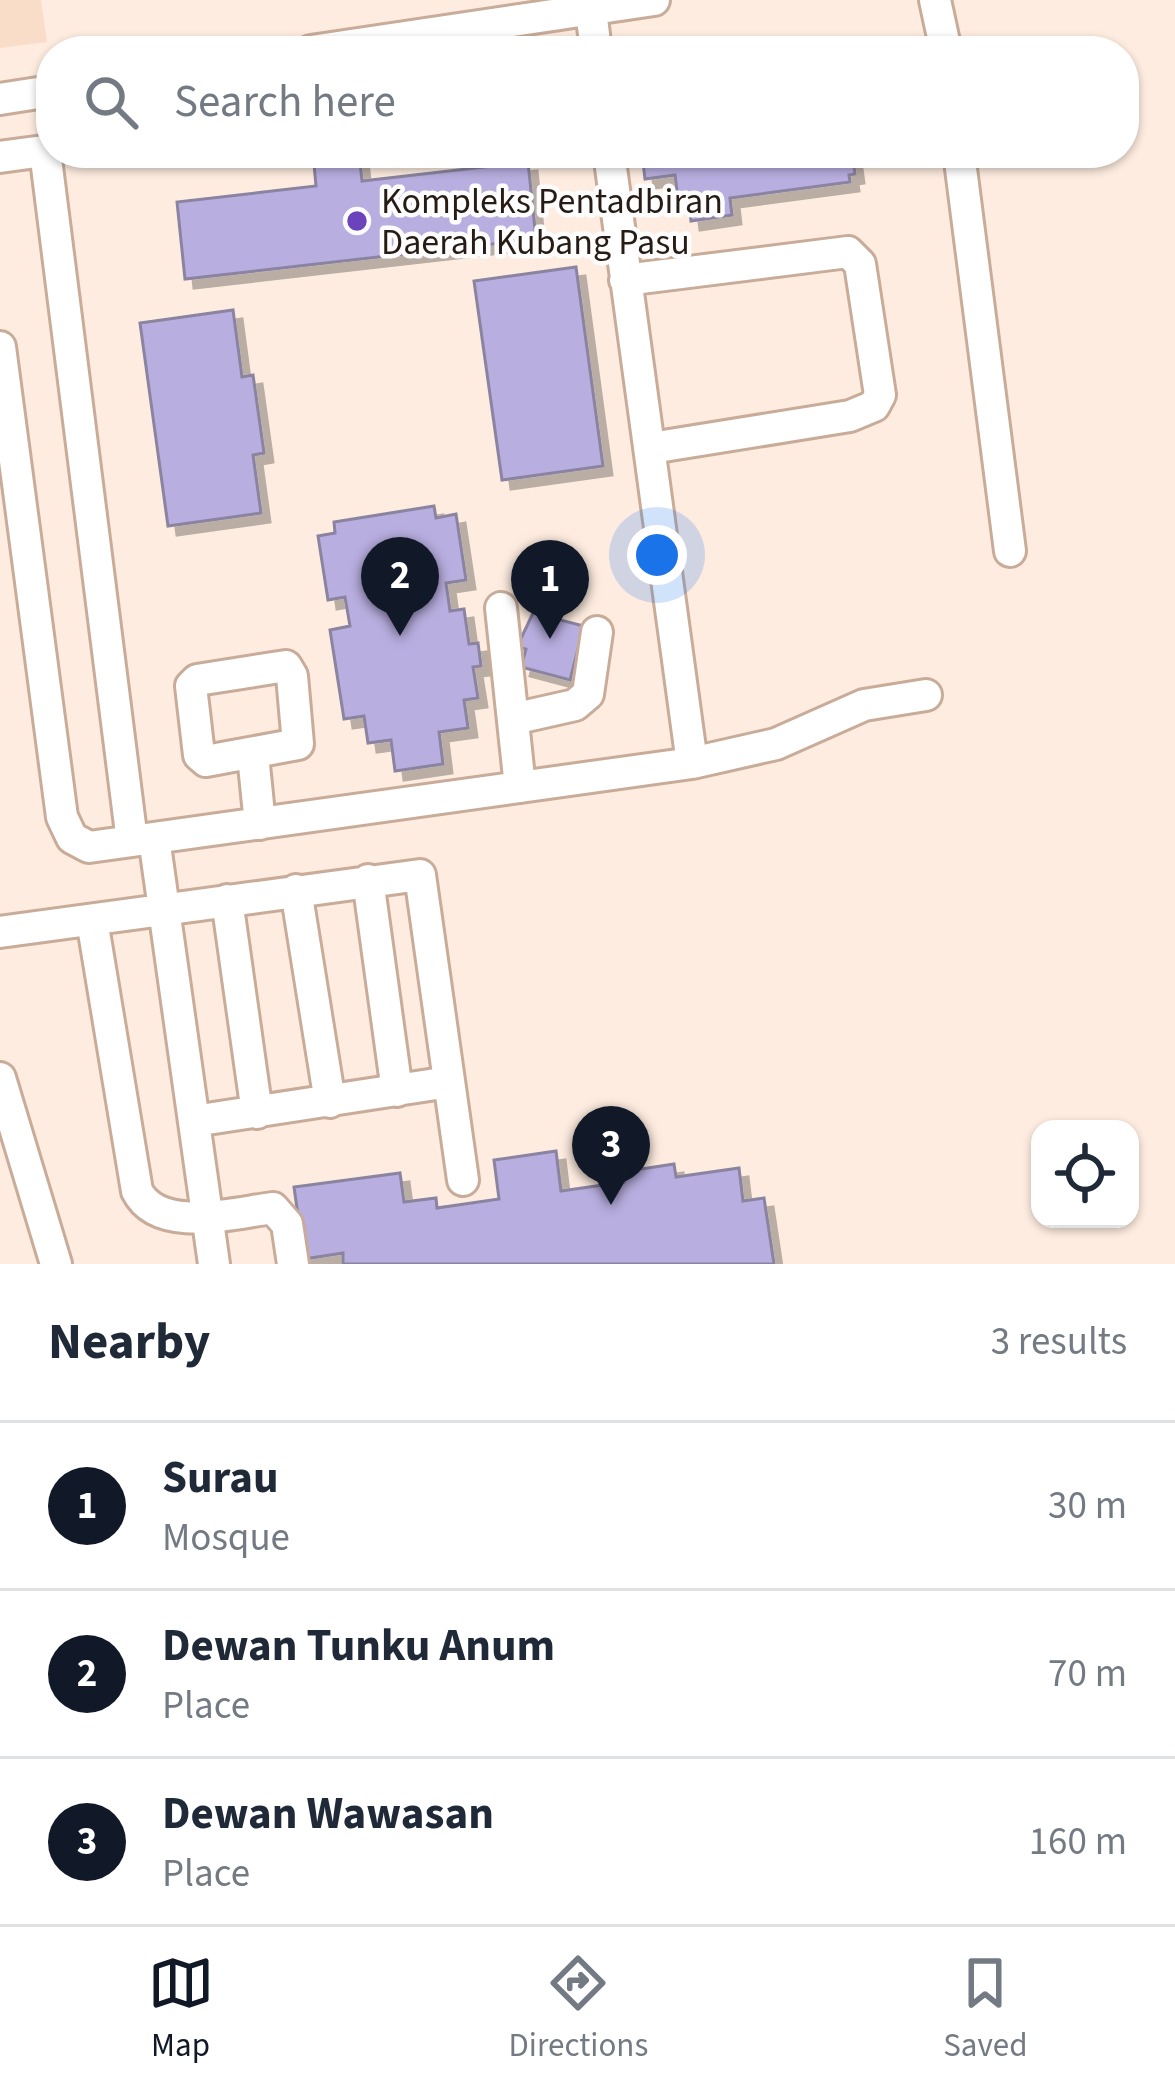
<!DOCTYPE html>
<style>
:root{--surface:#fff;--page:#f6f6f7;--text:#1f2937;--muted:#747a83;--line:#e0e1e3;--accent:#111827}
body{margin:0;font-family:"Source Sans 3",sans-serif;background:var(--page);color:var(--text)}
.controls{position:absolute;right:36px;bottom:36px;display:grid;overflow:hidden;border-radius:24px;box-shadow:0 3px 9px #0004}
.controls button{width:108px;height:108px;display:grid;place-items:center;padding:0;border:0;border-bottom:3px solid var(--line);background:var(--surface);color:var(--text);font:60px sans-serif}
.you{position:absolute;left:657px;top:555px;width:42px;height:42px;margin:-30px;border:9px solid #fff;border-radius:50%;background:#1a73e8;box-shadow:0 0 0 18px #1a73e833}
.badge{display:grid;place-items:center;width:78px;height:78px;border-radius:50%;background:var(--accent);color:#fff;font-size:39px;font-weight:700}
.pin{position:absolute;translate:-50% -99px;filter:drop-shadow(0 3px 6px #0008)}
.pin::after{content:'';position:absolute;top:63px;width:42px;height:36px;background:inherit;clip-path:polygon(0 0,100% 0,50% 100%)}
.list{margin:0;padding:0;list-style:none}
h2{display:flex;justify-content:space-between;align-items:center;height:156px;margin:0;padding:0 48px;font-size:51px}
h2 small{font-size:39px;font-weight:400;color:var(--muted)}
.list li{display:grid;grid-template-columns:78px 1fr auto;gap:36px;align-items:center;box-sizing:border-box;height:168px;padding:0 48px;border-top:3px solid var(--line)}
.list b{display:block;font-size:45px;white-space:nowrap}
.list p{margin:0;font-size:39px;white-space:nowrap;color:var(--muted)}
.list em{font-size:39px;font-style:normal;color:var(--muted)}
.icon{flex:none;width:66px;height:66px;fill:none;stroke:currentColor;stroke-width:2;stroke-linecap:round;stroke-linejoin:round}
.map{position:relative;flex:none;width:1175px;height:1264px;overflow:hidden}
.search{position:absolute;background:var(--surface);box-shadow:0 3px 9px #0004;left:36px;right:36px;top:36px;height:132px;display:flex;align-items:center;gap:30px;box-sizing:border-box;padding:0 42px;border-radius:48px;color:var(--muted);font-size:45px}
.sheet{height:660px;background:var(--surface)}
nav{display:flex;justify-content:space-around;align-items:center;box-sizing:border-box;height:168px;border-top:3px solid var(--line);background:var(--surface);font-size:33px;color:var(--muted)}
nav a{display:grid;justify-items:center;gap:6px}
nav .on{color:var(--accent)}
.map>svg:first-child{display:block}
</style>
<div class="map">
<svg width="1175" height="1264" viewBox="0 0 1175 1264">
<defs>
<filter id="shadow"><feDropShadow dx="9" dy="9" stdDeviation="0" flood-color="#0004"/></filter>
</defs>
<rect width="100%" height="100%" fill="#feece0"/>
<!-- built -->
<path fill="#faddc9" d="M 0,0 L 41,0 L 47,42 L 0,48 Z"/>
<!-- building -->
<path fill="#b8aedf" stroke="#8a84a0" stroke-width="3" filter="url(#shadow)" d="M 313,153 L 359,153 L 362,181 L 528,162 L 536,239 L 185,279 L 177,202 L 316,186 Z
M 642,153 L 852,153 L 855,174 L 849,175 L 850,182 L 730,198 L 732,215 L 691,221 L 688,196 L 678,198 L 675,175 L 645,179 Z
M 576,267 L 603,466 L 502,480 L 474,281 Z
M 233,310 L 242,377 L 253,375 L 264,453 L 253,455 L 261,513 L 168,526 L 140,323 Z
M 434,506 L 436,518 L 456,514 L 466,580 L 446,583 L 450,611 L 464,609 L 469,644 L 478,643 L 481,666 L 473,667 L 478,698 L 464,700 L 468,728 L 439,732 L 443,764 L 395,771 L 391,740 L 368,743 L 364,716 L 344,719 L 330,630 L 350,626 L 345,597 L 328,600 L 318,536 L 335,533 L 334,522 Z
M 533,613 L 584,626 L 570,680 L 521,667 L 526,649 L 517,647 Z
M 556,1151 L 561,1191 L 624,1182 L 622,1172 L 674,1164 L 676,1177 L 739,1168 L 743,1201 L 764,1198 L 774,1264 L 343,1264 L 343,1253 L 304,1259 L 294,1187 L 400,1173 L 404,1202 L 436,1198 L 437,1208 L 499,1199 L 494,1160 Z"/>
<g fill="none" stroke-linecap="round" stroke-linejoin="round">
<defs>
<path id="minor" d="M 935,0 L 946,51
M 591,10 L 596,51
M 311,51 L 654,0
M 0,99 L 51,91
M 45,151 L 132,841
M 609,153 L 692,763
M 959,153 L 1010,551
M 0,157 L 51,150
M 625,280 L 848,252 L 860,264 L 880,395 L 874,406 L 850,416 L 651,448
M 0,347 L 62,817 L 72,838 L 89,847 L 692,763 L 776,744 L 864,705 L 926,695
M 501,608 L 520,787
M 286,666 L 292,676 L 298,744 L 206,761 L 199,755 L 191,686 L 197,680 Z
M 513,719 L 575,705 L 588,694 L 597,632
M 253,755 L 260,824
M 154,838 L 214,1264
M 368,880 L 397,1091
M 296,890 L 330,1102
M 227,900 L 257,1113
M 92,920 L 137,1191 C 159,1234 233,1213 273,1208 L 287,1224 L 293,1264
M 0,932 L 420,875 L 463,1180
M 0,1078 L 56,1264
M 194,1121 L 449,1082"/>
</defs>
<!-- minor casing -->
<use href="#minor" stroke="#c8ac99" stroke-width="36"/>
<!-- minor -->
<use href="#minor" stroke="#fff" stroke-width="30"/>
</g>
<!-- markers -->
<circle fill="#6b44bc" stroke="#fdfdfd" stroke-width="4.5" cx="357" cy="221" r="12"/>
<g text-anchor="middle" stroke-width="9" stroke-linejoin="round" paint-order="stroke">
<!-- poi labels -->
<g font-size="36" fill="#261c15" stroke="#fdfdfd" text-anchor="start">
<text x="381" y="213">Kompleks Pentadbiran<tspan x="381" dy="41">Daerah Kubang Pasu</tspan></text>
</g>
</g>
</svg>
<div class="controls">
<button><svg class="icon" aria-label="locate" viewBox="0 0 24 24"><circle cx="12" cy="12" r="6"/><path d="M12 2v4M12 18v4M2 12h4M18 12h4"/></svg></button>
</div>
<div class="you"></div>
<div class="pin badge" style="left:550px;top:639px">1</div>
<div class="pin badge" style="left:400px;top:636px">2</div>
<div class="pin badge" style="left:611px;top:1205px">3</div>
<div class="search"><svg class="icon" aria-label="search" viewBox="0 0 24 24"><circle cx="10" cy="10" r="6"/><path d="M15 15l6 6"/></svg>Search here</div>
</div>
<section class="sheet">
<h2>Nearby<small>3 results</small></h2>
<ul class="list">
<li><span class="badge">1</span><div><b>Surau</b><p>Mosque</p></div><em>30 m</em></li>
<li><span class="badge">2</span><div><b>Dewan Tunku Anum</b><p>Place</p></div><em>70 m</em></li>
<li><span class="badge">3</span><div><b>Dewan Wawasan</b><p>Place</p></div><em>160 m</em></li>
</ul>
</section>
<nav>
<a class="on"><svg class="icon" aria-label="map" viewBox="0 0 24 24"><path d="M3 6l6-2 6 2 6-2v14l-6 2-6-2-6 2zM9 4v14M15 6v14"/></svg>Map</a>
<a><svg class="icon" aria-label="directions" viewBox="0 0 24 24"><path d="M12 3l9 9-9 9-9-9zM9 14v-3h6M13 9l2 2-2 2"/></svg>Directions</a>
<a><svg class="icon" aria-label="saved" viewBox="0 0 24 24"><path d="M7 4h10v16l-5-4-5 4z"/></svg>Saved</a>
</nav>
